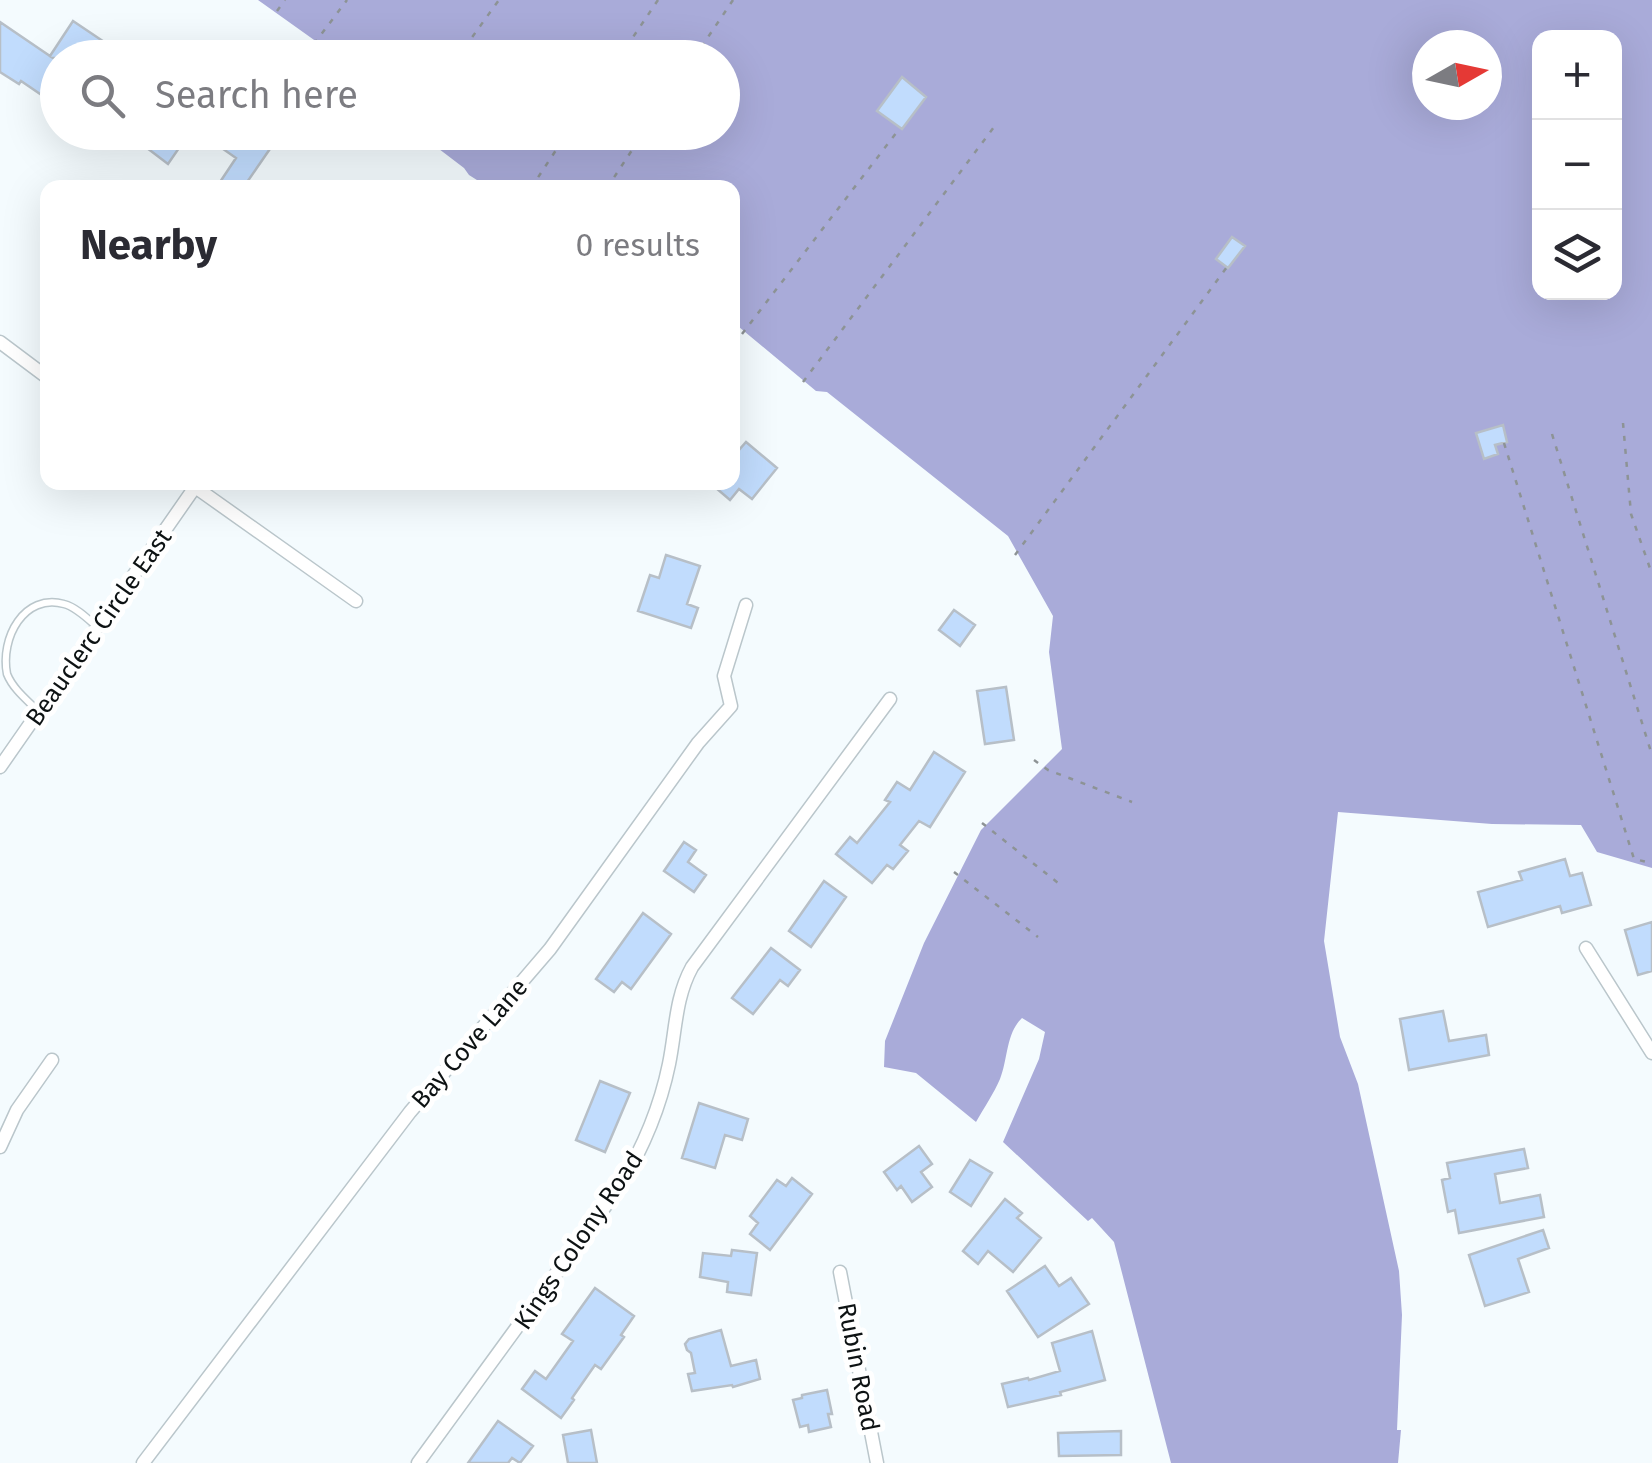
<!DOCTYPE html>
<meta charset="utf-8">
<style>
:root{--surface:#fff;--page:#f2f2f3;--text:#2b2b33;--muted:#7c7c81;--line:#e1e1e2}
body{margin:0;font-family:"Fira Sans",sans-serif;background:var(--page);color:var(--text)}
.controls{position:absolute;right:30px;top:30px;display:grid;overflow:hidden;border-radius:20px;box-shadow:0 10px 40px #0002}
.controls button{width:90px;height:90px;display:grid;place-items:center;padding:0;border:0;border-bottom:2px solid var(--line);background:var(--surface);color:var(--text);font:50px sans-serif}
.compass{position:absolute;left:1412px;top:30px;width:90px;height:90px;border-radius:50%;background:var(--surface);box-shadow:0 10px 40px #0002;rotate:81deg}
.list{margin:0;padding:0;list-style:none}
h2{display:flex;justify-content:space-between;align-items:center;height:130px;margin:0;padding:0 40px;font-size:42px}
h2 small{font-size:32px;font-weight:400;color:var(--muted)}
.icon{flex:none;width:55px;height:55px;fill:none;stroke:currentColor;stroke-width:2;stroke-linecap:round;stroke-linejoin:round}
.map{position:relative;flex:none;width:1652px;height:1463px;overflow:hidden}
.search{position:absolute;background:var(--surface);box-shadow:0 10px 40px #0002;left:40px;top:40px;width:700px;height:110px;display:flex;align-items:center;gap:25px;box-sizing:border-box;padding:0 35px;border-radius:55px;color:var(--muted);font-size:38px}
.panel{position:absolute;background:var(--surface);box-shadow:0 10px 40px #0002;left:40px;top:180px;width:700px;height:310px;border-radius:20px}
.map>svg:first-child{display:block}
</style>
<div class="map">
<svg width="1652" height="1463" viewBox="0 0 1652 1463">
<rect width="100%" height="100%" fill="#f4fbfe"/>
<!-- water -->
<path fill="#a9abd9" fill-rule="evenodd" d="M 258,0 L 1652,0 L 1652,868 L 1597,852 L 1581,825 L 1492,824 L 1338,812 L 1324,941 L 1340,1037 L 1358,1084 L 1399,1271 L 1402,1315 L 1397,1430 L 1401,1430 L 1398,1463 L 1171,1463 L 1114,1242 L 1092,1218 L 1088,1221 L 1003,1142 L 1039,1059 L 1045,1032 L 1022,1018 C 1006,1033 1008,1059 1000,1079 C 994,1093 984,1108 976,1122 L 916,1073 L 884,1067 L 885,1041 L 924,943 L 981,830 L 1062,749 L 1049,652 L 1053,616 L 1008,536 L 827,392 L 816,391 L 733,322 L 732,188 L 488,187 L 469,175 L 464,168 L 418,133 L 722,132 L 722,58 L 338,57 ZM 1540,38 L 1614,38 L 1614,292 L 1540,292 ZM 1427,45 L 1487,45 L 1487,105 L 1427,105 Z"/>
<!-- building -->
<path fill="#c1dcfd" stroke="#b7bfc7" stroke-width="2.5" d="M 73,21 L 128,58 L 53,58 L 58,61 L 58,87 L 49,100 L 21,81 L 19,84 L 0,72 L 0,22 L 50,56 Z
M 902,77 L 926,97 L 902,129 L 877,111 Z
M 159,132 L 190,132 L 168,164 L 147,148 Z
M 199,132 L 258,132 L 274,143 L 243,188 L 216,188 L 236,158 Z
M 1232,237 L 1245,246 L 1228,268 L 1216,259 Z
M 1503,425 L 1507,442 L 1495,445 L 1498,454 L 1484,459 L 1476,433 Z
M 746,442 L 777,468 L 752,499 L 739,489 L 730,500 L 709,482 L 732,482 L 732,458 Z
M 666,555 L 700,566 L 687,604 L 698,608 L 691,628 L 638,611 L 650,575 L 659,578 Z
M 954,610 L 975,625 L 960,646 L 939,630 Z
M 1006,687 L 1014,740 L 985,744 L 977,691 Z
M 934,752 L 965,772 L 930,827 L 919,821 L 900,845 L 908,851 L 893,869 L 887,865 L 872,883 L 836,854 L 850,837 L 857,843 L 890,802 L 885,800 L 897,782 L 910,790 Z
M 684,842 L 696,850 L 688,862 L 706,875 L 694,892 L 664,871 Z
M 1565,859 L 1570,876 L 1582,873 L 1591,905 L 1562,913 L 1560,906 L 1488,927 L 1478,892 L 1522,880 L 1519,872 Z
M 824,881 L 846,897 L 811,947 L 789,931 Z
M 643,913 L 671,934 L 631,989 L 622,982 L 614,992 L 596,979 Z
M 1652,922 L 1652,971 L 1638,975 L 1625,930 Z
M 771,948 L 800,970 L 788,986 L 780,980 L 753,1014 L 732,998 Z
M 1443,1011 L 1449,1041 L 1486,1035 L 1489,1055 L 1409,1070 L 1400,1019 Z
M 600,1081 L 630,1093 L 605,1152 L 576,1140 Z
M 699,1103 L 748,1119 L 742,1140 L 725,1135 L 715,1168 L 682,1158 Z
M 919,1146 L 932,1164 L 921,1172 L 932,1187 L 912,1202 L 901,1186 L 897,1190 L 884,1172 Z
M 1524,1149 L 1528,1168 L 1495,1174 L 1500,1203 L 1540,1195 L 1544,1217 L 1459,1233 L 1455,1210 L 1448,1212 L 1442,1180 L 1450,1178 L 1447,1163 Z
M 970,1160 L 992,1173 L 971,1206 L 950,1192 Z
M 792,1178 L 812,1194 L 770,1250 L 750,1234 L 758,1223 L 750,1216 L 777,1180 L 786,1186 Z
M 1005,1199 L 1022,1213 L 1017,1218 L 1041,1238 L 1013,1272 L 988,1251 L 978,1264 L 963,1251 Z
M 1543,1230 L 1549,1248 L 1518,1259 L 1529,1292 L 1485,1306 L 1469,1255 Z
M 732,1250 L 757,1253 L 751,1295 L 727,1292 L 728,1282 L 700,1277 L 703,1253 L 731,1256 Z
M 1045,1266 L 1059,1286 L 1071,1278 L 1089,1304 L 1038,1337 L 1007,1291 Z
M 595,1288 L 634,1316 L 621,1335 L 624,1337 L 601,1369 L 595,1365 L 572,1398 L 574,1400 L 561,1418 L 522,1389 L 535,1371 L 546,1379 L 573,1341 L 562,1334 Z
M 721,1330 L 731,1366 L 756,1360 L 760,1379 L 733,1387 L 732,1385 L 692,1391 L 688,1374 L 695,1373 L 691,1353 L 687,1350 L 685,1344 L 689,1339 Z
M 1092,1331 L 1105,1380 L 1060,1392 L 1061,1395 L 1008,1407 L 1002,1384 L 1028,1378 L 1029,1380 L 1060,1371 L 1052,1343 Z
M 827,1390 L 832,1414 L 828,1414 L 831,1427 L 809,1432 L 808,1425 L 800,1427 L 793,1400 L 802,1398 L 802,1395 Z
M 498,1421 L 533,1446 L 520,1463 L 512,1458 L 508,1463 L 468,1463 Z
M 591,1430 L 597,1463 L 568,1463 L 563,1435 Z
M 1121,1431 L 1121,1455 L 1059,1456 L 1058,1433 Z"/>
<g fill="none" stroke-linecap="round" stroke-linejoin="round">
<defs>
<path id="lane" d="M 38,711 C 27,700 13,689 7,674 C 0,638 24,593 64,604 C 76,607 88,619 97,627"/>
<path id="street" d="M 0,342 L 48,378
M 191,484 L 356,601
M 0,767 L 195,487
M 1586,948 L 1652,1053
M 0,1147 L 17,1110 L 52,1060
M 840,1272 L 877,1463
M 143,1463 L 410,1112 L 550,949 L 698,743 L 731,706 L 724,676 L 746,605
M 418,1463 L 620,1186 C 643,1148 660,1108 669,1064 C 676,1030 675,998 692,967 L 890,699"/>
</defs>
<!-- lane casing -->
<use href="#lane" stroke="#bac6cb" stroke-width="9"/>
<!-- street casing -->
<use href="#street" stroke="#bac6cb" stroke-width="15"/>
<!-- path -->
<path stroke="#8d9395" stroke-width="2.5" stroke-dasharray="5 8" stroke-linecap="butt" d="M 277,11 L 285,0
M 314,44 L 347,0
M 457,58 L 499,0
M 619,58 L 658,0
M 694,58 L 733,0
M 531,188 L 568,132
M 607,188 L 644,132
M 742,334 L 900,128
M 803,382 L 994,127
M 1623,423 L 1631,514 L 1652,574
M 1552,434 L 1652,755
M 1504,443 L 1634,859 L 1647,862
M 1015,555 L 1227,267
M 1034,760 L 1048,770 L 1132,802
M 982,823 L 1062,886
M 954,872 L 1038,937"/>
<!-- lane -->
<use href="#lane" stroke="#fff" stroke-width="6"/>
<!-- street -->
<use href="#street" stroke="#fff" stroke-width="12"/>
</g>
<g text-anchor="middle" stroke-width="10" stroke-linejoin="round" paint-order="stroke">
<!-- street labels -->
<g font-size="25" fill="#0d1213" stroke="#fff">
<text transform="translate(98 627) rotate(-55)" y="9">Beauclerc Circle East</text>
<text transform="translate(469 1043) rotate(-49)" y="9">Bay Cove Lane</text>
<text transform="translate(578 1240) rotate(-56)" y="9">Kings Colony Road</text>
<text transform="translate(859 1367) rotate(79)" y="9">Rubin Road</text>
</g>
</g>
</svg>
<div class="controls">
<button>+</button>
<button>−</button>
<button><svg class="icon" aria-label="layers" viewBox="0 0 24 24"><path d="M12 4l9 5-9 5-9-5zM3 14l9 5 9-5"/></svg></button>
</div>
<svg class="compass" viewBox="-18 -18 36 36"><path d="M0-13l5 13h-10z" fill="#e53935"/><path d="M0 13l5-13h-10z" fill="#7c7c81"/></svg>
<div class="search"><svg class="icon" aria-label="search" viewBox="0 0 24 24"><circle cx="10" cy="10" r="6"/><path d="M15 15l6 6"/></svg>Search here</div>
<section class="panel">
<h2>Nearby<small>0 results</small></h2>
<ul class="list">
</ul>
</section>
</div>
